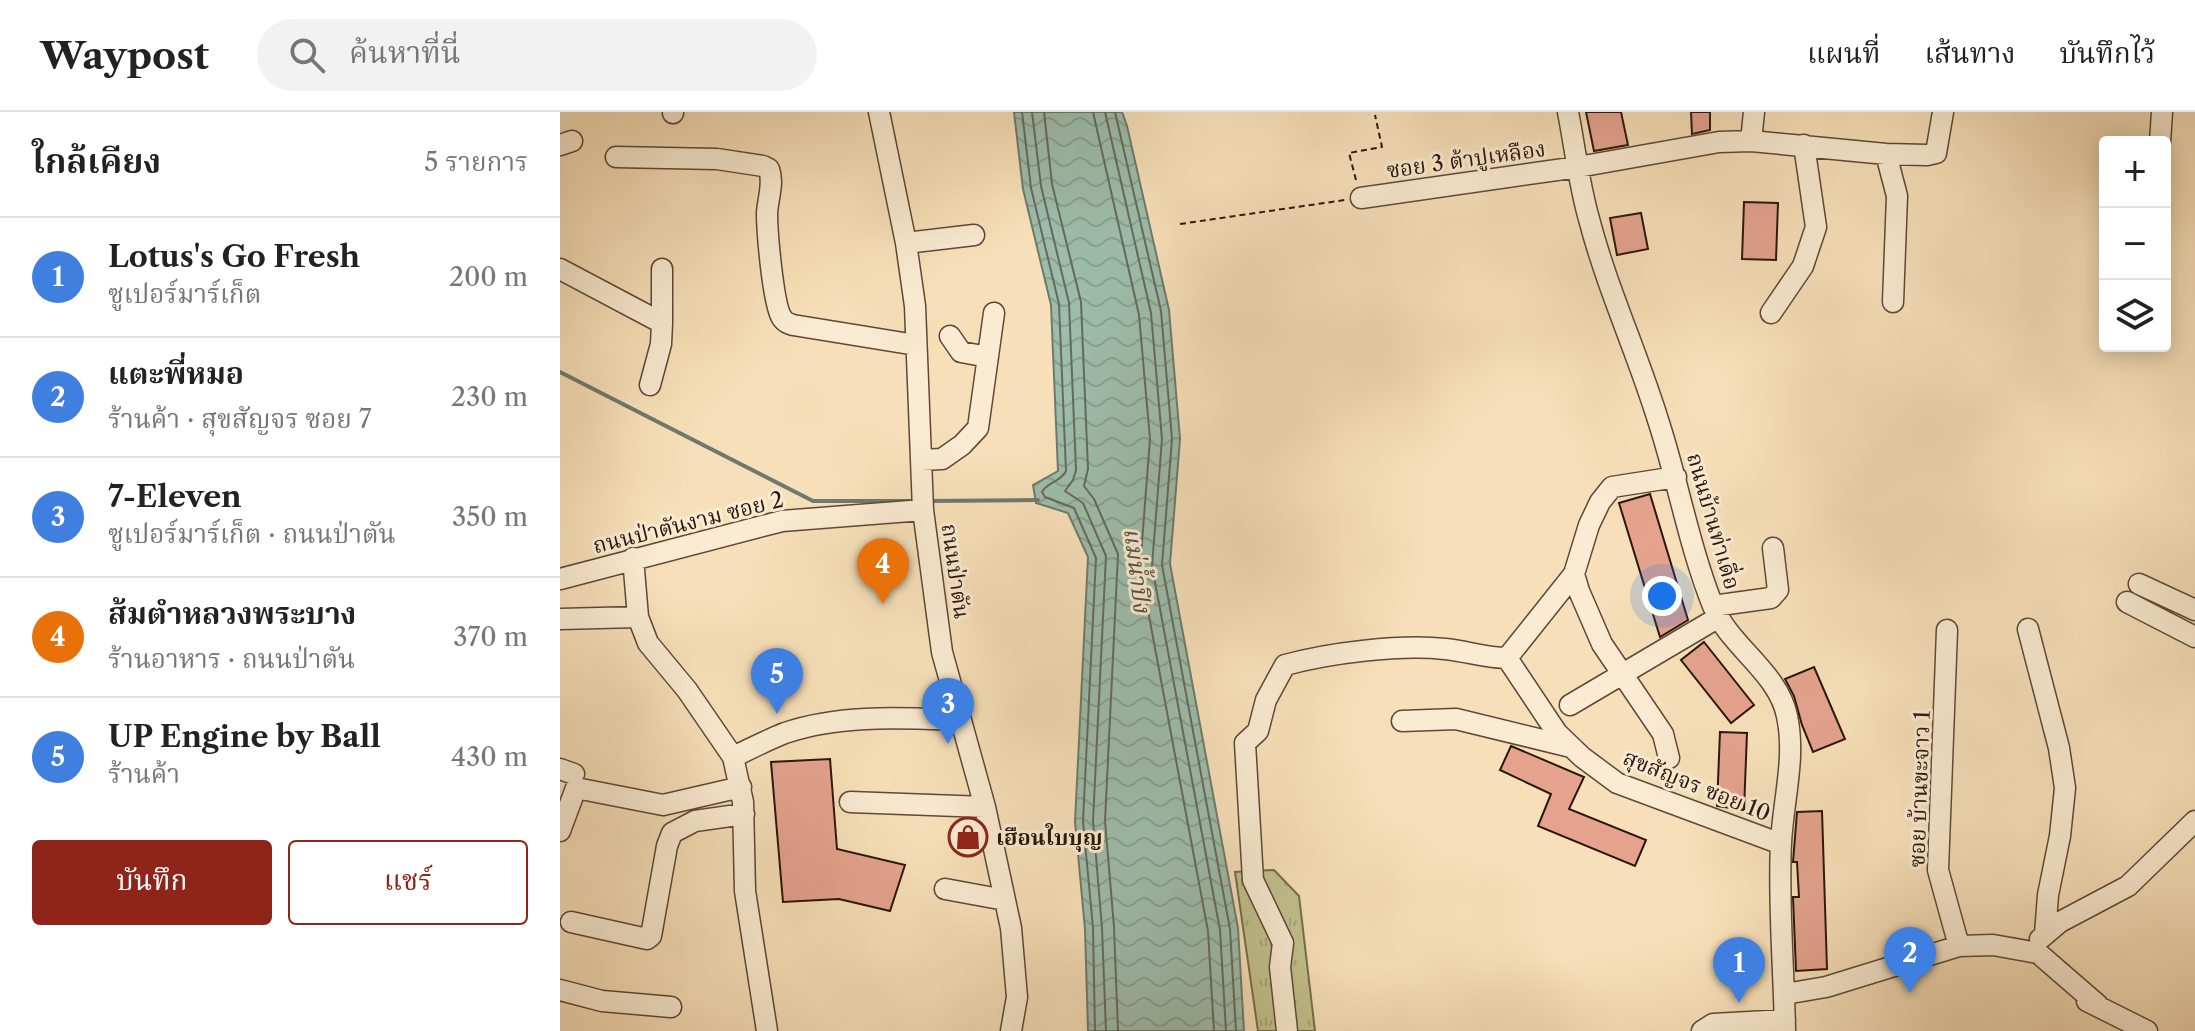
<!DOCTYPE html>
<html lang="th">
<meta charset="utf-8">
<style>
:root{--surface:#fff;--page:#f2f2f2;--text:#222;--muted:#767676;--line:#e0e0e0;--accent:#8f2418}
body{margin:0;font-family:"Libre Caslon Text","Noto Serif Thai",serif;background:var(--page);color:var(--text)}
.controls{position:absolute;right:24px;top:24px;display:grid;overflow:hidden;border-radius:8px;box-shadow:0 4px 20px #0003}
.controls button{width:72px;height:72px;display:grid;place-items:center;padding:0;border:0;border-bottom:2px solid var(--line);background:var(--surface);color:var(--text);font:40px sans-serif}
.you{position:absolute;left:1102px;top:484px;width:28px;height:28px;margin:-20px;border:6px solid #fff;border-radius:50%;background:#1a73e8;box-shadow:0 0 0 12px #1a73e833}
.badge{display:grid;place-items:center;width:52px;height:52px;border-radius:50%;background:var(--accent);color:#fff;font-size:26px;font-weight:700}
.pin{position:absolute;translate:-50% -66px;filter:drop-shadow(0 2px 4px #0008)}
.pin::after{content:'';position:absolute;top:42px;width:28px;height:24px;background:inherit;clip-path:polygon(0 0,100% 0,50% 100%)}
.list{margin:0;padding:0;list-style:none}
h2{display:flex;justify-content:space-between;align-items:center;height:104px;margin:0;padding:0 32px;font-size:34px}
h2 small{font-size:26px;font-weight:400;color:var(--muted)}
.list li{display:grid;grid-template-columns:52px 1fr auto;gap:24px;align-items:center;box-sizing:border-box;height:120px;padding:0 32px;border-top:2px solid var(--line)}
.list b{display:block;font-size:30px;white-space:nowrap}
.list p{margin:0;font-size:26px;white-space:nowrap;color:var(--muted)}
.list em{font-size:26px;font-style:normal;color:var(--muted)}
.actions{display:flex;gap:16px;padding:24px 32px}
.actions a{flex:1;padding:18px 0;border:2px solid var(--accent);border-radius:8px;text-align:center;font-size:28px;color:var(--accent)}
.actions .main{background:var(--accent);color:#fff}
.icon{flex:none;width:44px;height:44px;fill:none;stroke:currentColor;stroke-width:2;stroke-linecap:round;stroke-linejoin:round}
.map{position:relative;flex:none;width:1635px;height:919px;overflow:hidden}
header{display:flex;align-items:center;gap:48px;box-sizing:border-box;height:112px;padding:0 40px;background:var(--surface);border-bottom:2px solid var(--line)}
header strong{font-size:38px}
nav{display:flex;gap:44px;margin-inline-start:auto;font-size:28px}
.search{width:560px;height:72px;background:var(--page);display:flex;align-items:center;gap:20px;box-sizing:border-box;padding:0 28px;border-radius:44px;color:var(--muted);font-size:30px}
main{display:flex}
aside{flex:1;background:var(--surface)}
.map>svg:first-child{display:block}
</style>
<header>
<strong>Waypost</strong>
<div class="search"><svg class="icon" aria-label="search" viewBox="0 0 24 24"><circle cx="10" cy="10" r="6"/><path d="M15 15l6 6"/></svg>ค้นหาที่นี่</div>
<nav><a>แผนที่</a><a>เส้นทาง</a><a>บันทึกไว้</a></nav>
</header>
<main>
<aside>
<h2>ใกล้เคียง<small>5 รายการ</small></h2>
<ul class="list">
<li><span class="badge" style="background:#3f7fe0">1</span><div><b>Lotus's Go Fresh</b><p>ซูเปอร์มาร์เก็ต</p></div><em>200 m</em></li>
<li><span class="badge" style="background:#3f7fe0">2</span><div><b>แตะพี่หมอ</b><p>ร้านค้า · สุขสัญจร ซอย 7</p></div><em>230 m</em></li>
<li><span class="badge" style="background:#3f7fe0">3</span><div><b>7-Eleven</b><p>ซูเปอร์มาร์เก็ต · ถนนป่าตัน</p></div><em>350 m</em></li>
<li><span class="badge" style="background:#e8710a">4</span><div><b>ส้มตำหลวงพระบาง</b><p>ร้านอาหาร · ถนนป่าตัน</p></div><em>370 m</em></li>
<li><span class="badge" style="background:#3f7fe0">5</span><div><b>UP Engine by Ball</b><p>ร้านค้า</p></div><em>430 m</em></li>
</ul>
<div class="actions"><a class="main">บันทึก</a><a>แชร์</a></div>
</aside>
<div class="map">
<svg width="1635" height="919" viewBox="0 0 1635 919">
<defs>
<pattern id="park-tufts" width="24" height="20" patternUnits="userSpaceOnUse" patternTransform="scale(2)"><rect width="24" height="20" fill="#c2c18c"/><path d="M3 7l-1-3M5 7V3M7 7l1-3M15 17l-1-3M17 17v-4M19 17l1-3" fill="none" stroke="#a7a578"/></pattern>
<pattern id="water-waves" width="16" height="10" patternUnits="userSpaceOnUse" patternTransform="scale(2)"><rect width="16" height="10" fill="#9dbdac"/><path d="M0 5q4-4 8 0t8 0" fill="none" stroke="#87a293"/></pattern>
</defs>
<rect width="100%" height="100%" fill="#f7e0b9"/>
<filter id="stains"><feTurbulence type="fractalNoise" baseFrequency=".0025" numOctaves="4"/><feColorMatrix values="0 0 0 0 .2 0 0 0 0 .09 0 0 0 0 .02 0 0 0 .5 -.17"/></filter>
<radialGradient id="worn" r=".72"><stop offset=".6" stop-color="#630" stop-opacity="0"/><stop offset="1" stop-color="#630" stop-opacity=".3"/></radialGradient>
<!-- park -->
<path fill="url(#park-tufts)" stroke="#766c4c" stroke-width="2" d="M 714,758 L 739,784 L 755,919 L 698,919 L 675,760 Z"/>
<!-- water -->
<path fill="url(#water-waves)" stroke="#6f7a6c" stroke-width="2" d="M 454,0 L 562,0 L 567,14 L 609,198 L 620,327 L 610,452 L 678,816 L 684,919 L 528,919 L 525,817 L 515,710 L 528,445 L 508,401 L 476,391 L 473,373 L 498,359 L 491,193 L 463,77 Z"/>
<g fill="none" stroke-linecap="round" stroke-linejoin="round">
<!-- shore -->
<path stroke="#646a5c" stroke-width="2" d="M 462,0 L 471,76 L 499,192 L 506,359 C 501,370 487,370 482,380 L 485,385 L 514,396 L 536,446 L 523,709 L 533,816 L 535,919
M 472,0 L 481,74 L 509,191 L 516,358 L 513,368 L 505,379 L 523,391 L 546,444 L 533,709 L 542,816 L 546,919
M 484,0 L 492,72 L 521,190 L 528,357 L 524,374 L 534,387 L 558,442 L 545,709 L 554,815 L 558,919
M 533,0 L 579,203 L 590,327 L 580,456 L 648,819 L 654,919
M 545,0 L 591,201 L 602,327 L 592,454 L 660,818 L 666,919
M 555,0 L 601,199 L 612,327 L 602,453 L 670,817 L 676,919"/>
<!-- stream -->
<path stroke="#6f7a6c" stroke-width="4" d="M 0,260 L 253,389 L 354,389
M 367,389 L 478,388"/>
</g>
<!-- building -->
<path fill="#e5a38e" stroke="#2b160d" stroke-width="2" d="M 1026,0 L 1061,0 L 1068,33 L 1034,39 Z
M 1131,0 L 1150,0 L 1150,18 L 1132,22 Z
M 1184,90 L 1218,91 L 1216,148 L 1182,147 Z
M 1081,101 L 1088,137 L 1057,143 L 1050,106 Z
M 1090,382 L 1128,508 L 1100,525 L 1059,391 Z
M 1144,530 L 1194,593 L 1171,611 L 1121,548 Z
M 1254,555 L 1285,627 L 1253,640 L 1242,613 L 1234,584 L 1225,567 Z
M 1160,620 L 1187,621 L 1184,698 L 1157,694 Z
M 951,634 L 1024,665 L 1009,697 L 1086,728 L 1075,754 L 978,714 L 991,682 L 940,658 Z
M 270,647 L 277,737 L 345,753 L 330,799 L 279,787 L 223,790 L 211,650 Z
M 1262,699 L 1267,857 L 1236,859 L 1233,785 L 1239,785 L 1237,750 L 1233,750 L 1237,700 Z"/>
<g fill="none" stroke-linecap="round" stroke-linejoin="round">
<defs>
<path id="minor" d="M 113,0 L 113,1
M 319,0 L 346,131 L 355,194 L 363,398 L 382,540 L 425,695 L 451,816 L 457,885 L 451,919
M 1008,0 C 1015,36 1019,72 1029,107 C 1047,176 1077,240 1098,308 C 1118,369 1129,434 1153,494 C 1170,535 1218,560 1227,604 C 1236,646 1223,689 1221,731 C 1218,793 1224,857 1225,919
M 1191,29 L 1194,0
M 1600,30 L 1602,0
M 0,33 L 12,29
M 1326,42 L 1337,84 L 1333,190
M 56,45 L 157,47 L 203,54 L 209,57 C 214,71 208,86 207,101 C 207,119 213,193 222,206 C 226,211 227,211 233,213 L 356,233
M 801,86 L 1018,55 L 1159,30 L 1191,29 L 1326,42 L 1367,43 L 1376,41 L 1383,0
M 346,131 L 414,123
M 0,157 L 102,211 L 102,157
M 1211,201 L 1243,154 L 1256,115 L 1244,33
M 390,224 L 401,240 L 428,245
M 90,273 L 101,232 L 102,211
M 361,348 L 382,347 L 402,333 L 418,316 L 434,201
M 73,446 L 78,505 L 88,531 L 127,578 L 173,645 L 183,690 L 185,779 L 207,919
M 1014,462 L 1019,479 L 1042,532 L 1103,622 L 1109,646
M 0,467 L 222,409 L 363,398
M 1579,472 L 1635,498
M 1567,490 L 1635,525
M 1153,494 L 1211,486 L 1218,478 L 1213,436
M 0,507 L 78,505
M 1468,517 L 1499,636 L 1505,676 L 1500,724 L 1488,783 L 1485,822
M 1387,518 L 1378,758 L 1399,834
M 947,546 L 997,621 L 1022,645 L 1057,671 L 1221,732
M 1010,593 L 1159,505
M 842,609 L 896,607 L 1011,635
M 173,645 C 190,637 207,628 225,621 C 280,602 343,606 400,608
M 0,657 L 14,662
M 290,690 L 425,695
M 0,719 L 16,676 L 103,693 L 181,675
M 385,777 L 445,788
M 11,810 L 87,827 L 91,824 L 107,734 L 112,721 L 135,709 L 184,702
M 1480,827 L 1500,810 L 1568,774 L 1635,709
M 0,878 L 42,889 L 111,895
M 1225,882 L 1266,875 L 1399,834 L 1433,833 L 1478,841 L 1538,893
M 1527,889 L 1587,919
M 727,919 L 720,855 L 723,831 L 693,768 L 685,631 L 698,619 L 706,588 L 725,553 C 769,541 840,532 885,537 C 906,539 926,546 947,546 L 1014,462 L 1029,413 L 1040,390 L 1052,375 L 1116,365
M 1142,919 L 1153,912 L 1225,908"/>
</defs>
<!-- minor casing -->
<use href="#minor" stroke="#5e4838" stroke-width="23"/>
<!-- path -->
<path stroke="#2b160d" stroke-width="2" stroke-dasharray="6 4" stroke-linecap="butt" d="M 796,68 L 789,41 L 822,35 L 815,3
M 620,112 L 785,88"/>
<!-- minor -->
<use href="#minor" stroke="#faebd2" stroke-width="20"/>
</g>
<!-- icons -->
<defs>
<symbol id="shop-ring" viewBox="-11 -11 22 22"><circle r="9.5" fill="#faebd2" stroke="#8f2418" stroke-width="1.5"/><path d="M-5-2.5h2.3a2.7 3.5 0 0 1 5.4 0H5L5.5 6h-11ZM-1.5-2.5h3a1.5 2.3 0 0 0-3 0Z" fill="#8f2418"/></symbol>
</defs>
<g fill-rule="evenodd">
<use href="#shop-ring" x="386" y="703" width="44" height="44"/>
</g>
<g text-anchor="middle" stroke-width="6" stroke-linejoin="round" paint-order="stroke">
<!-- street labels -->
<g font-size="22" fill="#2b160d" stroke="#faebd2">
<text transform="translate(906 47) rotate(-8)" y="8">ซอย 3 ต้าปูเหลือง</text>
<text transform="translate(1154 409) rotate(74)" y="8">ถนนบ้านท่าเดื่อ</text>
<text transform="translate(128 410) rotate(-14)" y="8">ถนนป่าตันงาม ซอย 2</text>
<text transform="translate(396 459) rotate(82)" y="8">ถนนป่าตัน</text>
<text transform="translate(1137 673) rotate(22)" y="8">สุขสัญจร ซอย 10</text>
<text transform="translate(1359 677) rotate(-88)" y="8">ซอย บ้านขะจาว 1</text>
</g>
<!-- poi labels -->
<g font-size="22" font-weight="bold" fill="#2b160d" stroke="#faebd2" text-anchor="start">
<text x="436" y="733">เฮือนใบบุญ</text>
</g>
<!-- water labels -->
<g font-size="24" font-style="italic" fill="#535045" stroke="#faebd2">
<text transform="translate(577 458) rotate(83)" y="8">แม่น้ำปิง</text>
</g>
</g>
<rect width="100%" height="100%" filter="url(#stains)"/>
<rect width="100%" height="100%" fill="url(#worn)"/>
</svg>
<div class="controls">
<button>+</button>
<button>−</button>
<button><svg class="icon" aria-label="layers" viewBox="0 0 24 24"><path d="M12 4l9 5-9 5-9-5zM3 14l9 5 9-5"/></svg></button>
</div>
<div class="you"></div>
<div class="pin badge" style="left:1179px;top:891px;background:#3f7fe0">1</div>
<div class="pin badge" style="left:1350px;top:881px;background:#3f7fe0">2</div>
<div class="pin badge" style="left:388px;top:632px;background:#3f7fe0">3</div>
<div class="pin badge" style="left:323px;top:492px;background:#e8710a">4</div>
<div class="pin badge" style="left:217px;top:602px;background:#3f7fe0">5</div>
</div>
</main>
